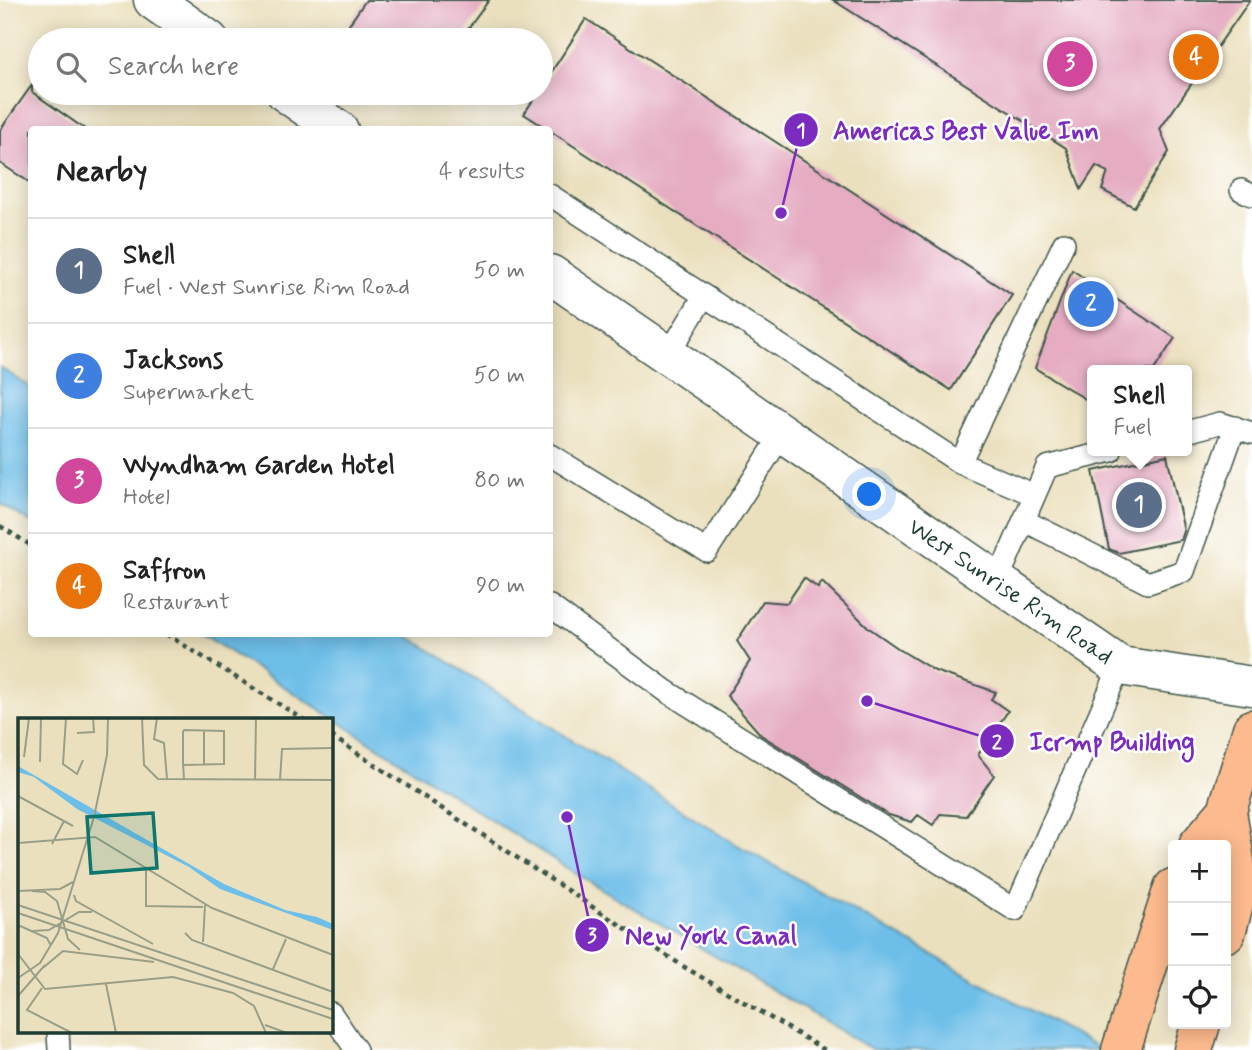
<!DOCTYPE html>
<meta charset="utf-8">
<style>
:root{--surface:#fff;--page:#f2f2f2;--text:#222;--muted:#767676;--line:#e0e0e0;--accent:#b45309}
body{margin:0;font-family:Mynerve,sans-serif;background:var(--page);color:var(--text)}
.controls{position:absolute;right:21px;bottom:21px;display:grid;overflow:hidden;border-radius:7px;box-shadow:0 4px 18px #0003}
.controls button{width:63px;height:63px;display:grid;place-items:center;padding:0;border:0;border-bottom:2px solid var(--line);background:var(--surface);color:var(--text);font:35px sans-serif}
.you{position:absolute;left:870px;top:495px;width:24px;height:24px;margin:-18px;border:5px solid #fff;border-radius:50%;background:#1a73e8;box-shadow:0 0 0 10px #1a73e833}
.badge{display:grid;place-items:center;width:46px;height:46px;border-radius:50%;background:var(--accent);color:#fff;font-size:23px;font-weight:700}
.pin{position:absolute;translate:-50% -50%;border:4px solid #fff;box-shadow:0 2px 7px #0006}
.popup{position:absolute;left:1087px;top:365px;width:105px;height:91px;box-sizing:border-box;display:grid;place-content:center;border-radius:7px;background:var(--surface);filter:drop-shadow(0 2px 5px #0005);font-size:23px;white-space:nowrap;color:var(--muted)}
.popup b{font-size:26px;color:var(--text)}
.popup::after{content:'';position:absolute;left:50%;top:100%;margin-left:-14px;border:14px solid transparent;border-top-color:var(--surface)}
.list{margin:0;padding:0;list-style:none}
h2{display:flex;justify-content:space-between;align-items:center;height:91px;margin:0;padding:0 28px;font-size:30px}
h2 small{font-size:23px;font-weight:400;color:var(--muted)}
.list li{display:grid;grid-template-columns:46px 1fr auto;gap:21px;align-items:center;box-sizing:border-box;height:105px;padding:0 28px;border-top:2px solid var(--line)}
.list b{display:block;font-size:26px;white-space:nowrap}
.list p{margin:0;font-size:23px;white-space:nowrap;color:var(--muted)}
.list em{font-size:23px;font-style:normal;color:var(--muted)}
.icon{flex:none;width:38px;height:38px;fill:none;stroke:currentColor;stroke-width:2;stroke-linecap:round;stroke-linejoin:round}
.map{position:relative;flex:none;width:1252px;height:1050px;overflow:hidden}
.search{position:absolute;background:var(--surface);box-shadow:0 4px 18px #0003;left:28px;top:28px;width:525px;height:77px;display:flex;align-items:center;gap:18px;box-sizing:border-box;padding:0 24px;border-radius:38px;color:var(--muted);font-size:26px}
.panel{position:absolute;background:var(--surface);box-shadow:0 4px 18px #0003;left:28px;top:126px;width:525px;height:511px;border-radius:7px}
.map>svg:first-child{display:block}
</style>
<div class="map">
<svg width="1252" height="1050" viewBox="0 0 1252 1050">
<rect width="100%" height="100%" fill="#fff"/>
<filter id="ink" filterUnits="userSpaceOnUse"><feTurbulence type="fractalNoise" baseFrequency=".0143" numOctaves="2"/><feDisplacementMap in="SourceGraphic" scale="14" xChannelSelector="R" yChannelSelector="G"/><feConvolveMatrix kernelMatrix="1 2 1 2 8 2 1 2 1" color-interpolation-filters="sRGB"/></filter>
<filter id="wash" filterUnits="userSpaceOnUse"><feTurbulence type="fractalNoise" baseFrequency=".00686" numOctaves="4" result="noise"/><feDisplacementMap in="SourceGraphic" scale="28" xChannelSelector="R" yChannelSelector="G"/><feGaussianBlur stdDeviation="1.57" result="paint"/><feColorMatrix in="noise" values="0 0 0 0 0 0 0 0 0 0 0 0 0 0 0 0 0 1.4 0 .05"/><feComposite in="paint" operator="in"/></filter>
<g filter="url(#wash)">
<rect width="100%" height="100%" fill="#ebe0be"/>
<!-- water -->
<path fill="#6dbee8" stroke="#467e8e" stroke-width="2" d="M 0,367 L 31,388 L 31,523 L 0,503 Z
M 202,634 L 405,634 L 734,843 L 1101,1050 L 873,1050 L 573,872 Z"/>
<g id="blocks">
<!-- building -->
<path fill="#e5acc2" d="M 366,0 L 489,0 L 460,40 L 368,40 L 348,26 Z
M 833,0 L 1250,0 L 1160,129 L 1169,152 L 1134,207 L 1102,190 L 1108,172 L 1096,166 L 1081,189 L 1066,148 Z
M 586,19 L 1012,295 L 951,390 L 524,114 Z
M 32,85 L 32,92 L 86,130 L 32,130 L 32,184 L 0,163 L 0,130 Z
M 1072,270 L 1175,338 L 1154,370 L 1092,370 L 1092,403 L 1035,368 Z
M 1167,455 L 1184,531 L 1181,540 L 1119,553 L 1109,549 L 1093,471 Z
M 804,578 L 818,588 L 822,582 L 869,628 L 902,651 L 935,671 L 996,692 L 991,699 L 1008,711 L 978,755 L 994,775 L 966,816 L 940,814 L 933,825 L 918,815 L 912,822 L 889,815 L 761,735 L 727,696 L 750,661 L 737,641 L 763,601 L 787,603 Z"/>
</g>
</g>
<g filter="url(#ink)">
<use href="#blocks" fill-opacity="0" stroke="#3e5549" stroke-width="2"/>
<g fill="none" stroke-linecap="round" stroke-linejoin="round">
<defs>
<path id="lane" d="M 1241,190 L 1252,195
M 550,195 L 960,463 L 1064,243
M 668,355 L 704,296
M 1186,432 L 1220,423 L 1252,433
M 550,455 L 707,551 L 782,434
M 960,463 L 1034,495
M 1025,521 L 1148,583 L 1184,571 L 1235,427
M 997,582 L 1047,467 L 1111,451
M 550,606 L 666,691 L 1015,910 L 1120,666
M 331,1013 L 356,1050
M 58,1031 L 59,1050"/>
<path id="street" d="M 153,0 L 209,40
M 286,93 L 339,130
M 550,274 L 1120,666 L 1252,686"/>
<path id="primary" d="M 1198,845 L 1227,811 L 1252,729
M 1226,933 L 1239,886 L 1227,811
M 1121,1050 L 1173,888
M 1193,1050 L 1201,1024"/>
</defs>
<!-- lane casing -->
<use href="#lane" stroke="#3e5549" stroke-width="24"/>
<!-- street casing -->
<use href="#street" stroke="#3e5549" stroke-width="41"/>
<!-- primary casing -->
<use href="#primary" stroke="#3e5549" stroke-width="41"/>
<!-- path -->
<path stroke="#3e5549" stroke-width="4.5" stroke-dasharray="5 5" stroke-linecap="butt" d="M 0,526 L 32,546
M 166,634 L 303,719
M 331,736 L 686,968 L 825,1050"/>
<!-- lane -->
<use href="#lane" stroke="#fff" stroke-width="21"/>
<!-- street -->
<use href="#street" stroke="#fff" stroke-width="38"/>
<!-- primary -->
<use href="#primary" stroke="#fcba8e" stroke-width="38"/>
</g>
</g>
<g text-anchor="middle" stroke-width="5" stroke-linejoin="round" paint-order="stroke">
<!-- street labels -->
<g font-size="24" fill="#1f3d34" stroke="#fff">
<text transform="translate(1011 591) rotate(34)" y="8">West Sunrise Rim Road</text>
</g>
</g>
<!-- overview -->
<g transform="translate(18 718)">
<rect width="315" height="315" fill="#ebe0be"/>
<path d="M 0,48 L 206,166 L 267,192 L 299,199 L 315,206 L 315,212 L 202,171 L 171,149 L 59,91 L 16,59 L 0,54 Z" fill="#6dbee8"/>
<path fill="none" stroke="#999f87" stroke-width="2" d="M 48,0 L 45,46 L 59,56 L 65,42M 124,0 L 126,47 L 140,61 L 315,62M 139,0 L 136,21 L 146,25 L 149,61M 186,12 L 186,47M 59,15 L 76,14 L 75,0M 6,39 L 11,0M 22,44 L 23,0M 165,47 L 206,46 L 206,13 L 166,12 L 165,14 L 165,45 L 166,61M 237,62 L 238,0M 262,62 L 264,31 L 315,30M 0,78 L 55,108M 0,125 L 77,119 L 194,190 L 315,237M 34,126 L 46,103M 128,150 L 128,188 L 185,189M 0,173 L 42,171 L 55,164M 14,173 L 27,174 L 39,183 L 50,221 L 62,232M 56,177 L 58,183 L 135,226M 0,187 L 315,292M 0,195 L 315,301M 0,207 L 29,220 L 33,228M 14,213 L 31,212 L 61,194 L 74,194M 167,215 L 174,222 L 315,274M 185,224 L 187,187M 0,236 L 27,271 L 155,259 L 215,275 L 236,288 L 248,315M 26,249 L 45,233 L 136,244M 255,251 L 268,221M 0,260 L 22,245 L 40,215 L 76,99 L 89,37 L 90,0M 88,266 L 98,315M 24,270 L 9,292 L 54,315M 0,278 L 27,247M 247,307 L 269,315"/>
<path fill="#0f766e" fill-opacity="0.15" stroke="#0f766e" stroke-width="3.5" d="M 135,95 L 139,150 L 73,155 L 69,99 Z"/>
<rect width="315" height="315" fill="none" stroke="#1f3d34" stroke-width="3.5"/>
</g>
<!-- callouts -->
<path fill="none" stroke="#7b2cbf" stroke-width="2.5" d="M781 213L801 130M867 701L997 741M567 817L592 935"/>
<g fill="#7b2cbf" stroke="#fff" stroke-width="2.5">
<circle cx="781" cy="213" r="7"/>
<circle cx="867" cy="701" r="7"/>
<circle cx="567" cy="817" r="7"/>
<circle cx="801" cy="130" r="18"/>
<circle cx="997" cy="741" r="18"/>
<circle cx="592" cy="935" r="18"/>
</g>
<g font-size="21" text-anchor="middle" font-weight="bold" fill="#fff">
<text x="801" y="137">1</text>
<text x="997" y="749">2</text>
<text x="592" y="942">3</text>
</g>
<g font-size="26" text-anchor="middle" font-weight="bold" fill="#7b2cbf" stroke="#fff" stroke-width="5" stroke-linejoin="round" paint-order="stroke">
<text x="966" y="139">Americas Best Value Inn</text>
<text x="1112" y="750">Icrmp Building</text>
<text x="711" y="944">New York Canal</text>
</g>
</svg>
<div class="controls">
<button>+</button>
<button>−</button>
<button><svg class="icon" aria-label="locate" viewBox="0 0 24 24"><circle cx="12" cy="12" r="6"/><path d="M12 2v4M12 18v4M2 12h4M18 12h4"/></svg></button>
</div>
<div class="you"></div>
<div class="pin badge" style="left:1139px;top:505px;background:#5c6f8a">1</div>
<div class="popup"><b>Shell</b>Fuel</div>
<div class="pin badge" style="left:1091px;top:304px;background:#3f7fe0">2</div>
<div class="pin badge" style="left:1070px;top:64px;background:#d1479c">3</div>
<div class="pin badge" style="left:1196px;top:57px;background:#e8710a">4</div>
<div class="search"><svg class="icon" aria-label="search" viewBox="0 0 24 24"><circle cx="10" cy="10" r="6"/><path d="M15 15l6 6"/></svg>Search here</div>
<section class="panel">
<h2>Nearby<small>4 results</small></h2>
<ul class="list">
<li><span class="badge" style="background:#5c6f8a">1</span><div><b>Shell</b><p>Fuel · West Sunrise Rim Road</p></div><em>50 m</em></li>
<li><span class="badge" style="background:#3f7fe0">2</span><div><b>Jacksons</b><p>Supermarket</p></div><em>50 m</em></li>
<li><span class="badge" style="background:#d1479c">3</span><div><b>Wyndham Garden Hotel</b><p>Hotel</p></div><em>80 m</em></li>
<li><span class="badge" style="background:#e8710a">4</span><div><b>Saffron</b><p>Restaurant</p></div><em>90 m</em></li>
</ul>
</section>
</div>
